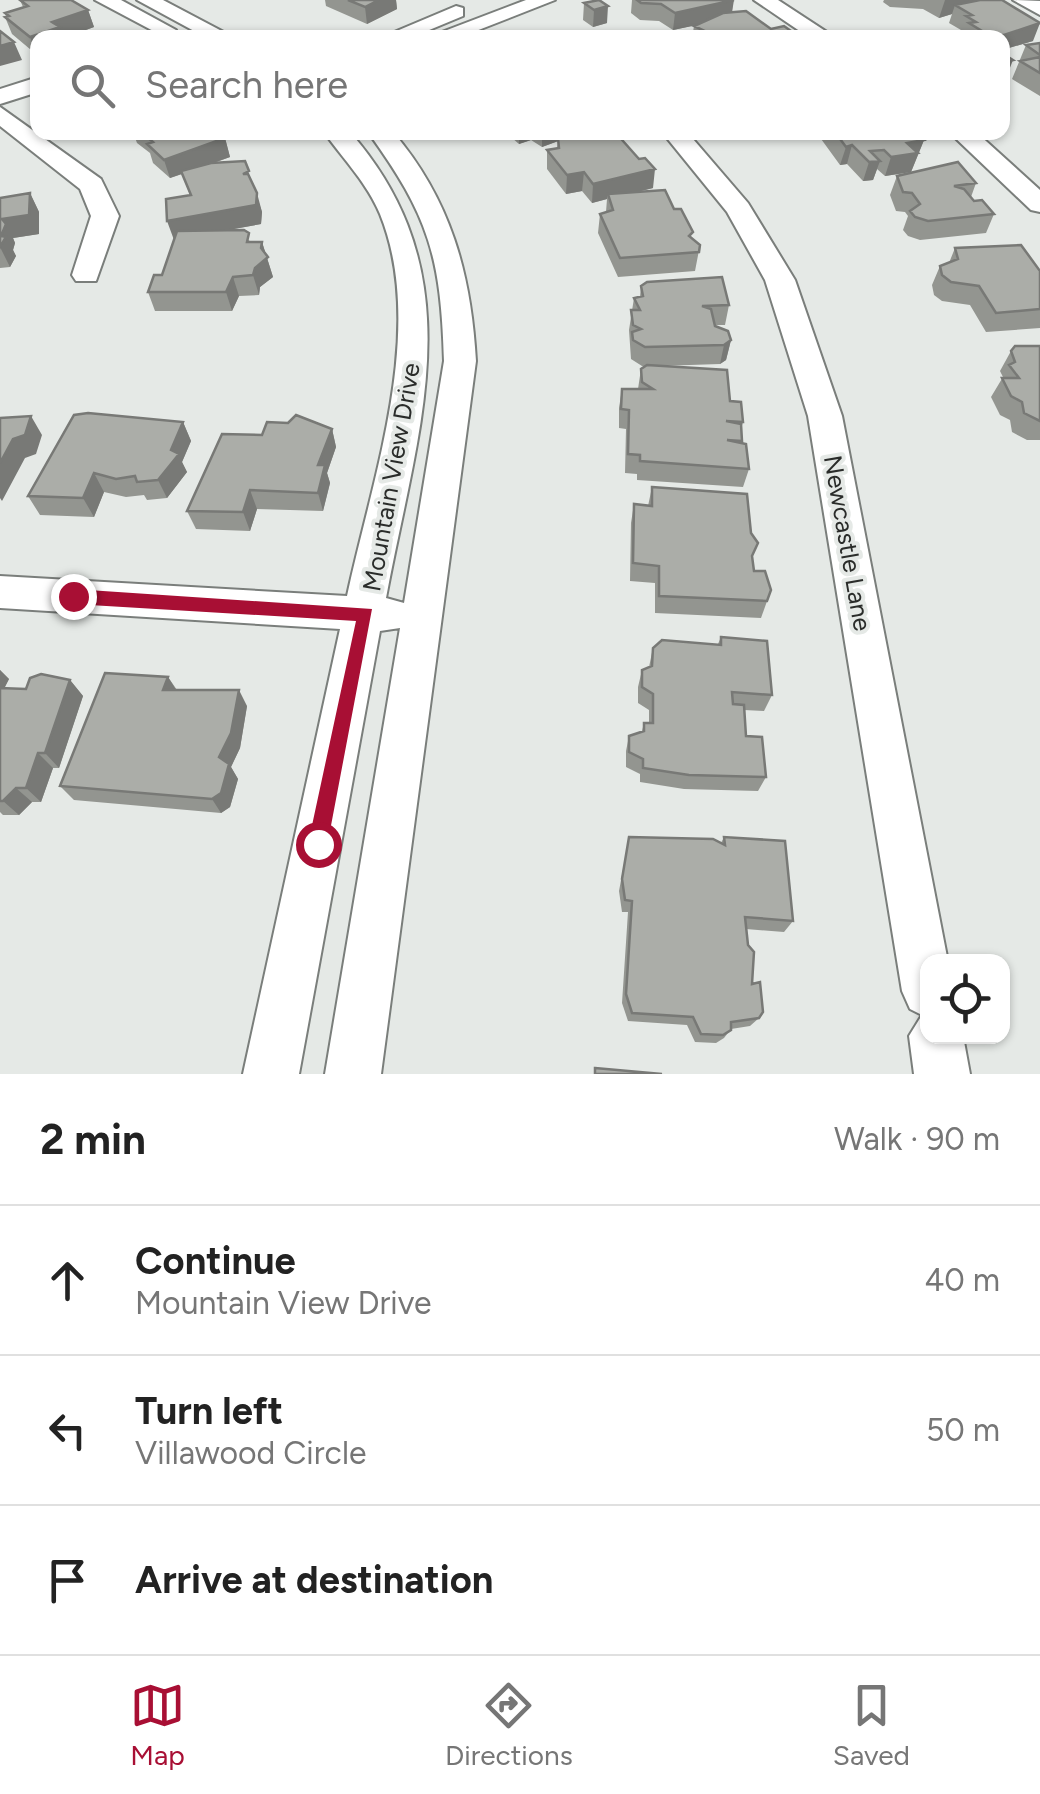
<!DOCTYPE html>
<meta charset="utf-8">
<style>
:root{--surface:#fff;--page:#f2f2f2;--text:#222;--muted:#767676;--line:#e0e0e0;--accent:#a80f34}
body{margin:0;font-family:Figtree,sans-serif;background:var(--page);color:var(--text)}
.controls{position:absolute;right:30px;bottom:30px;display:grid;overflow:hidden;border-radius:20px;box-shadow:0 2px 8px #0004}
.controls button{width:90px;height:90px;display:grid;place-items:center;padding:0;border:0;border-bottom:2px solid var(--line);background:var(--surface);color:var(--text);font:50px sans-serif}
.stop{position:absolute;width:30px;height:30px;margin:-22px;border:8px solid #a80f34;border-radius:50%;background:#fff}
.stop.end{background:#a80f34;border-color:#fff;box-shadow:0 2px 10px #0008}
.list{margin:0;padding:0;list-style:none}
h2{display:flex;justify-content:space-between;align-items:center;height:130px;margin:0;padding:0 40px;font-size:42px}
h2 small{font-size:32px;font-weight:400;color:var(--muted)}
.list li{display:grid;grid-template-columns:65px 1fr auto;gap:30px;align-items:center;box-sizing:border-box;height:150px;padding:0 40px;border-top:2px solid var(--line)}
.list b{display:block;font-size:38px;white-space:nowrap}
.list p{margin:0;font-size:32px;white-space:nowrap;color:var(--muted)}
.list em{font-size:32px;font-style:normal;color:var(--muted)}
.icon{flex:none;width:55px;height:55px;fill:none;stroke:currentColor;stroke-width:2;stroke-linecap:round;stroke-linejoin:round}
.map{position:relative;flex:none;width:1040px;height:1074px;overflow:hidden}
.search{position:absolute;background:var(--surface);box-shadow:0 2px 8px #0004;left:30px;right:30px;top:30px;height:110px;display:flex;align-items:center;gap:25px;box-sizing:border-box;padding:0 35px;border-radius:20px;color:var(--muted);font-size:38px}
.sheet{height:580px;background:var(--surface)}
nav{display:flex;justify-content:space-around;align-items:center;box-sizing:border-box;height:140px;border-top:2px solid var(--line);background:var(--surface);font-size:28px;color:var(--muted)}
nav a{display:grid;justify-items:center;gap:5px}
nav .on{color:var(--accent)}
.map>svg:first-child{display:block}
</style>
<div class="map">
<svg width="1040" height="1074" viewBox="0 0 1040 1074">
<rect width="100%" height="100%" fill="#e5e9e6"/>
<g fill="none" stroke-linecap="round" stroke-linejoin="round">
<defs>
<path id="minor" d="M 95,0 L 121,0 L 176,30 L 173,34 L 159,34 Z
M 137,0 L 163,0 L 235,38 L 207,38 Z
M 526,0 L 555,0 L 458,38 L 426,38 Z
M 754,0 L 778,0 L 836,38 L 810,38 Z
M 1013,0 L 1040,1 L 1040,15 Z
M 456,6 L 463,8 L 463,16 L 410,38 L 380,38 Z
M 38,77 L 38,92 L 0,104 L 0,89 Z
M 0,107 L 101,179 L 119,216 L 96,281 L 76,281 L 72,275 L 91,216 L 80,189 L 0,126 Z
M 324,132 L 350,132 C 477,277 417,429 386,598 L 404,603 L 444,361 C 441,257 429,216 368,132 L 393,132 C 451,200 471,274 476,361 L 381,1074 L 325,1074 L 400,628 L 380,631 L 299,1074 L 243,1074 L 340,629 L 0,608 L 0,576 L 347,596 C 372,479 427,330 380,214 C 367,183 344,160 324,132 Z
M 662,132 L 687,132 L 748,203 L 795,280 L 842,416 L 948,962 L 928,962 L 928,1036 L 963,1036 L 970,1074 L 914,1074 L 909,1036 L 922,1015 L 910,1009 L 902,991 L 808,416 L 765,280 L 727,212 Z
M 949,132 L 976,132 L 1040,190 L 1040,212 L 1031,210 Z"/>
</defs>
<!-- minor casing -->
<use href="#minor" stroke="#7a7e7b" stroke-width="4"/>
<!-- minor -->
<use href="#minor" fill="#fff" fill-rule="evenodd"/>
</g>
<!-- wall -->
<path fill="#939590" d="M 20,0 L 88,10 L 94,27 L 64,38 L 38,38 L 37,55 L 12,34 L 5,17 L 6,17 L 5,13 L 23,7 Z
M 325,0 L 396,0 L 397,9 L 367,24 L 326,6 Z
M 599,0 L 607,23 L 593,27 L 583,20 L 584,3 Z
M 632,0 L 733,0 L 732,12 L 771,29 L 801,38 L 692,38 L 694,26 L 696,25 L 673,30 L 659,21 L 640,20 L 631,13 Z
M 884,0 L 974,0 L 973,2 L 1033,41 L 1002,50 L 1002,38 L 964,38 L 960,34 L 961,30 L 949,23 L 952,14 L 939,18 L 923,9 L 890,7 L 883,2 Z
M 1040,43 L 1040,96 L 1012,79 L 1026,45 Z
M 133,132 L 219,132 L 225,138 L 230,157 L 214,163 L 252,182 L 262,212 L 261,224 L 227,230 L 252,242 L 262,242 L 273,277 L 260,287 L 259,295 L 239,296 L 232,311 L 155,311 L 148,292 L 162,275 L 190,195 L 182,174 L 170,178 L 153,163 L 150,153 L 137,143 Z
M 505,132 L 583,132 L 577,135 L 653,188 L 637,192 L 674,209 L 692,238 L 700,245 L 695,271 L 618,277 L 598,233 L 600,214 L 606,212 L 607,199 L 592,203 L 582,191 L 566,194 L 547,169 L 547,150 L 557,148 L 558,141 L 542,147 L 531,140 L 519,144 Z
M 816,132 L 914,132 L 924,140 L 911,172 L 885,176 L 877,169 L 873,180 L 863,181 L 847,164 L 840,165 Z
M 897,176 L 976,183 L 971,197 L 974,201 L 994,214 L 986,233 L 920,240 L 908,236 L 903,230 L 908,216 L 905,212 L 896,211 L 890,195 Z
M 30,193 L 39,212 L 39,234 L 13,238 L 15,243 L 13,250 L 16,256 L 10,267 L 0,268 L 0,198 Z
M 955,248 L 1040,271 L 1040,328 L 986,332 L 970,305 L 942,301 L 934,295 L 932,285 L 940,266 L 949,263 Z
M 641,286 L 729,305 L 725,325 L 714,325 L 731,340 L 726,360 L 720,364 L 659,366 L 730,401 L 743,422 L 741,429 L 741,443 L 749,469 L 743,487 L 637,480 L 637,474 L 625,473 L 626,429 L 619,428 L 619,408 L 622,389 L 638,389 L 641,369 L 645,366 L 642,366 L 631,359 L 629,330 L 634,298 L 640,297 Z
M 1040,346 L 1040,440 L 1027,440 L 1012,432 L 1010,420 L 1000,415 L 991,397 L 1003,377 L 1000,371 L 1011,351 Z
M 183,422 L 191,441 L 182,462 L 187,472 L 167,498 L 147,500 L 144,495 L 126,497 L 104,492 L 94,517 L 40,515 L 28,496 Z
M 332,429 L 336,447 L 327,473 L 330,483 L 323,511 L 257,509 L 250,531 L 196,529 L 187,511 L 262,435 Z
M 652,487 L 752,560 L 754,571 L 771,590 L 761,618 L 655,613 L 655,583 L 630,581 L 631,523 L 634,504 L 648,506 Z
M 721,637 L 772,695 L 764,711 L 744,710 L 746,736 L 766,777 L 758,791 L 684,789 L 640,782 L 640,774 L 626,767 L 626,751 L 629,736 L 642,731 L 644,723 L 649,723 L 649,710 L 638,703 L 638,687 L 642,670 L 649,667 L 653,648 L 718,644 Z
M 0,670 L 9,679 L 4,688 L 26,689 L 70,680 L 83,696 L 59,768 L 53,768 L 41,802 L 32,802 L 19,815 L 3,815 L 0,812 Z
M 168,677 L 177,690 L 247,706 L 240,748 L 231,767 L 238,779 L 230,807 L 221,813 L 74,800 L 60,786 Z
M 629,837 L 721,843 L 724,837 L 793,921 L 784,932 L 746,929 L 752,984 L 759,1018 L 750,1026 L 731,1029 L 724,1038 L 716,1043 L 695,1042 L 687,1025 L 628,1021 L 622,1003 L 628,912 L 622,912 L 619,891 Z"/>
<!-- shaded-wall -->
<path fill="#787976" d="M 379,0 L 396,0 L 397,9 L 367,24 L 365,7 Z
M 734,0 L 731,18 L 673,30 L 675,13 Z
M 945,0 L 974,0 L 971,8 L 955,5 L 952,14 L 939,18 Z
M 608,6 L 607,23 L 593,27 L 594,10 Z
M 88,10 L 94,27 L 64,38 L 38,38 L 37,55 L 30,37 L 52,22 Z
M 1040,23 L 1033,41 L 1002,50 L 1002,39 L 1004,35 Z
M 14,42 L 22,60 L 0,66 L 0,46 Z
M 1013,60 L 1006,78 L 1002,79 L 1002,62 Z
M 519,132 L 531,132 L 531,140 L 519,144 Z
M 542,132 L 583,132 L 542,147 Z
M 225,138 L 230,157 L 170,178 L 164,160 Z
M 924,140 L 911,172 L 885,176 L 891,157 L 907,143 Z
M 852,145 L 847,164 L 840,165 L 846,147 Z
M 880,161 L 873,180 L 863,181 L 869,162 Z
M 655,169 L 653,188 L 609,199 L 608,194 L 607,199 L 592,203 L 593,184 Z
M 584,172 L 582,191 L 566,194 L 567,175 Z
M 30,193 L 39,212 L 39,234 L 13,238 L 15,243 L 13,250 L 16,256 L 10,267 L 0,247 L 2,219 Z
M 257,193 L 262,212 L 261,224 L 174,240 L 167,221 Z
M 262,242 L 273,277 L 260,287 L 259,295 L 253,275 Z
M 233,277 L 239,296 L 232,311 L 226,292 Z
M 731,340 L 726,360 L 720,364 L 724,345 Z
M 31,416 L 42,435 L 36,454 L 25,458 L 2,501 L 0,498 L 0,463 L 13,439 Z
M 183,422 L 191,441 L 182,462 L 187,472 L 167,498 L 158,480 Z
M 332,429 L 336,447 L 327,473 L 330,483 L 323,511 L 318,493 L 318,465 Z
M 94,473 L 104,492 L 94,517 L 83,498 Z
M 250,490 L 257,509 L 250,531 L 243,512 Z
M 0,670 L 9,679 L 0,697 Z
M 168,677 L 178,693 L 163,690 Z
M 70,680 L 83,696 L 59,768 L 45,753 Z
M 239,690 L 247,706 L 240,748 L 231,767 L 238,779 L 230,807 L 221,813 L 212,799 L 219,757 Z
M 38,753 L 53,768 L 41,802 L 26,788 Z
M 16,788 L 32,802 L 19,815 L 3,801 Z"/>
<!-- building -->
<path fill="#abada8" stroke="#787976" stroke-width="2.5" d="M 20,0 L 71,0 L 88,10 L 52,22 L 60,27 L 30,37 L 5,17 L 9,16 L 5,13 L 28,6 Z
M 348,0 L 379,0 L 365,7 Z
M 599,0 L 608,6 L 594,10 L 584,3 Z
M 637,0 L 734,0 L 675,13 L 661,4 L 641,3 Z
M 980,0 L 1002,0 L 1040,23 L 1004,35 L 987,34 L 969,23 L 976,22 L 966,16 L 972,15 L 955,5 Z
M 746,11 L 771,29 L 784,26 L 801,38 L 719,38 L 694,26 L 723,13 Z
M 0,31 L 14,42 L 0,46 Z
M 1040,43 L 1040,55 L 1026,45 Z
M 1002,53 L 1013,60 L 1002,62 Z
M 1040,57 L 1040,73 L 1020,61 Z
M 141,132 L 218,132 L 225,138 L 164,160 L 147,144 L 153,142 Z
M 587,132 L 615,132 L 639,159 L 645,158 L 655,169 L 593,184 L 584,172 L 567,175 L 547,150 L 559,148 L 558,138 Z
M 835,132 L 914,132 L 924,140 L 907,143 L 918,153 L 891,157 L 884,150 L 870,151 L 880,161 L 869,162 L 852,145 L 846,147 Z
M 245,161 L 249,171 L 243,174 L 248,174 L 257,193 L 256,205 L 167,221 L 166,199 L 191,195 L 181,171 L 211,163 Z
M 958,162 L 976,183 L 954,186 L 964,189 L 974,201 L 982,200 L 994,214 L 928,221 L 915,217 L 910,211 L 920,204 L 912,193 L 903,192 L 897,176 Z
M 665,190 L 674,209 L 681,209 L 693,232 L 689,236 L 700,245 L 699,252 L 620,258 L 600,214 L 613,210 L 608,194 Z
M 30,193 L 29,215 L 2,219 L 6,224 L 1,236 L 6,237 L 0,247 L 0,198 Z
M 244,230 L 249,233 L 247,242 L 262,242 L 261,248 L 268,257 L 255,268 L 253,275 L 233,277 L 226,292 L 148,292 L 154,275 L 162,275 L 177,231 Z
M 1021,245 L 1040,271 L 1040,309 L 996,313 L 979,286 L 951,282 L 942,275 L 940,266 L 958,259 L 955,248 Z
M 722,277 L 729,305 L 702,306 L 711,309 L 715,326 L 728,331 L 731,340 L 724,345 L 645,347 L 633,340 L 632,332 L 641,329 L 633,325 L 631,310 L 640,310 L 634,298 L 643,296 L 641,286 L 647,282 Z
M 1015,346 L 1040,346 L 1040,421 L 1024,413 L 1022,402 L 1011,396 L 1002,378 L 1019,378 L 1009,365 L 1015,362 L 1011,351 Z
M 647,365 L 727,370 L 730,401 L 741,402 L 743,422 L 726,421 L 741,424 L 742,441 L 727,440 L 746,444 L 749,469 L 640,461 L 640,455 L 628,454 L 629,410 L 621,409 L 622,389 L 653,389 L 642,382 L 641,369 Z
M 88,413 L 183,422 L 171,450 L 179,454 L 158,480 L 137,482 L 135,476 L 116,479 L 94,473 L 83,498 L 28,496 L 74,415 Z
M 296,415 L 332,429 L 318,465 L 325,465 L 318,493 L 250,490 L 243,512 L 187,511 L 222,434 L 262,435 L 267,422 L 288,423 Z
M 31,416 L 25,435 L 13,439 L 0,463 L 0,418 Z
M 652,487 L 747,494 L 751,533 L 758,543 L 752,556 L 754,571 L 765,571 L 771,590 L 767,601 L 659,596 L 659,566 L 633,563 L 634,504 L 652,506 Z
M 721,637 L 767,641 L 772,695 L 732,692 L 733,704 L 744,705 L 746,736 L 762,737 L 766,777 L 689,775 L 643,768 L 643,759 L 629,752 L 629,736 L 644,731 L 644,723 L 653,723 L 653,694 L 642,687 L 642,670 L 652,666 L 653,648 L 662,640 L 721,645 Z
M 105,673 L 168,677 L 163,690 L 239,690 L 231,733 L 219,757 L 229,764 L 221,793 L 212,799 L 60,786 Z
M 41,674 L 70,680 L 45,753 L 38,753 L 26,788 L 16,788 L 3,801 L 0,801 L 0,688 L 26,689 L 30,678 Z
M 629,837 L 713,839 L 725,845 L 724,837 L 785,841 L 793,921 L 745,917 L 748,945 L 754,952 L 752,984 L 760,982 L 763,1012 L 759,1018 L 731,1022 L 731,1030 L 723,1035 L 701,1034 L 693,1017 L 632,1013 L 626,994 L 632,901 L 625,900 L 622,879 Z
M 595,1068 L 662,1074 L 595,1074 Z"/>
<!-- route -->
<path fill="#a80f34" d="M 73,589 L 372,609 L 326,852 L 311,852 L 308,844 L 356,621 L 73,604 L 65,596 Z"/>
<g text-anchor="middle" stroke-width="8" stroke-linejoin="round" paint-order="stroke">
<!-- street labels -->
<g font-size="25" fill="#2a2c2a" stroke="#e5e9e6">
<text transform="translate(391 477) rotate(-80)" y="9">Mountain View Drive</text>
<text transform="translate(848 543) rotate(80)" y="9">Newcastle Lane</text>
</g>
</g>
</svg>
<div class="controls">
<button><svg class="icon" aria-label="locate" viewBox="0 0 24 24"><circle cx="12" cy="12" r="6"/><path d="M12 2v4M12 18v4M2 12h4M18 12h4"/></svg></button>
</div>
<div class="stop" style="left:318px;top:844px"></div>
<div class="stop end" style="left:73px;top:596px"></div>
<div class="search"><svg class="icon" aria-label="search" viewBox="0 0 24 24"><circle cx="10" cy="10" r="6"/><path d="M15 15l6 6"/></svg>Search here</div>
</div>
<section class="sheet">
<h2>2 min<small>Walk · 90 m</small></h2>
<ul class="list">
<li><svg class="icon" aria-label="ahead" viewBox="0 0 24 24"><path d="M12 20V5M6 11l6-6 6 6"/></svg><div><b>Continue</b><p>Mountain View Drive</p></div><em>40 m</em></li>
<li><svg class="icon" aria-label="left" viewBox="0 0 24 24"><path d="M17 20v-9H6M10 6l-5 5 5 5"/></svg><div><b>Turn left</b><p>Villawood Circle</p></div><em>50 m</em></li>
<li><svg class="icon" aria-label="arrive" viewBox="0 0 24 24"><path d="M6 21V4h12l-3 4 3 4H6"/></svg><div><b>Arrive at destination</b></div></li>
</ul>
</section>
<nav>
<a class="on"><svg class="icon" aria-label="map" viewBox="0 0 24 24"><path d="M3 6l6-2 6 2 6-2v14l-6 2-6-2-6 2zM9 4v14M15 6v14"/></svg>Map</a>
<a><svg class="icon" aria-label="directions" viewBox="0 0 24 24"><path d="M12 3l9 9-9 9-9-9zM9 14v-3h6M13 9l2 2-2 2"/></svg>Directions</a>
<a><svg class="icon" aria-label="saved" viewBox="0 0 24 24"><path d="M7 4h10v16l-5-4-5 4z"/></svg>Saved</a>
</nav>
